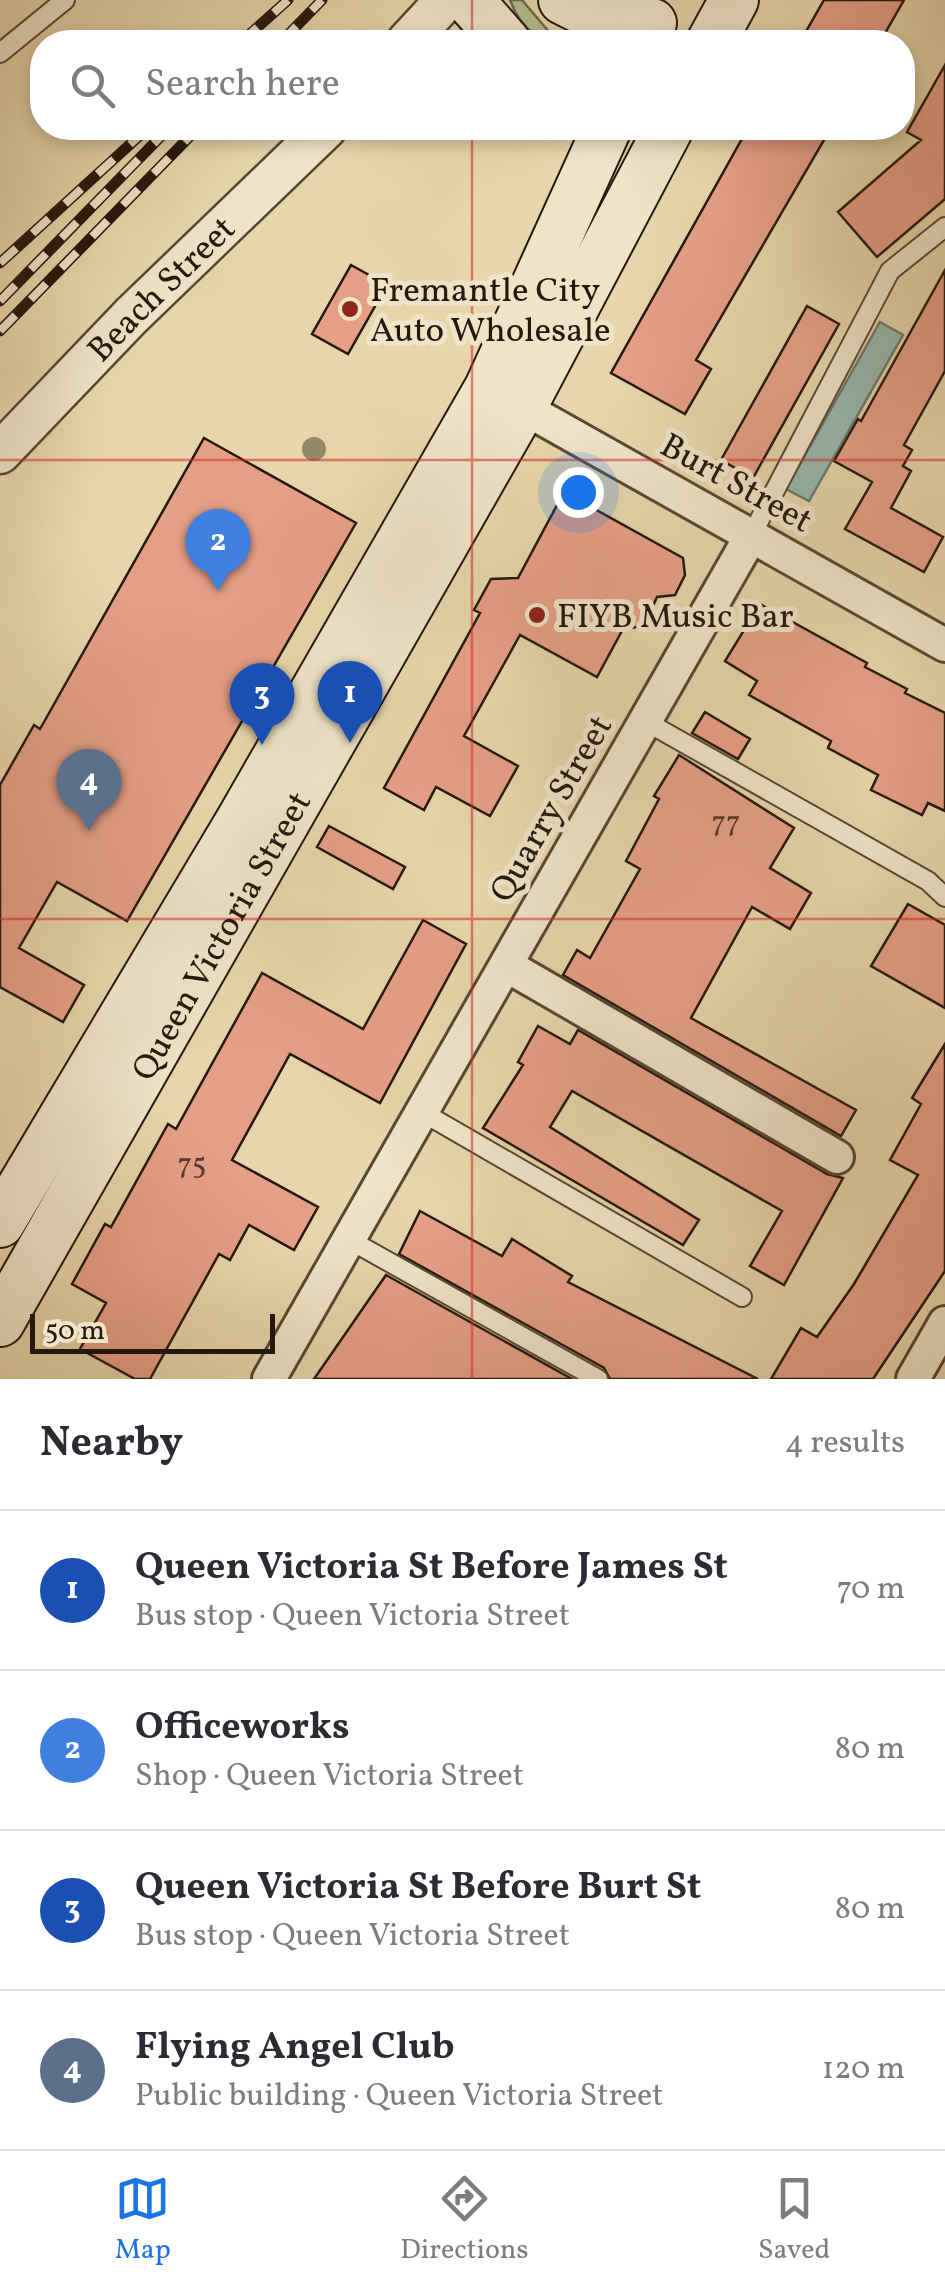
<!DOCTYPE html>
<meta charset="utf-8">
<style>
:root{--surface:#fff;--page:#f2f2f3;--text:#2b2b33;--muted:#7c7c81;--line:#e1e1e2;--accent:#1a73e8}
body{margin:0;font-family:Vollkorn,serif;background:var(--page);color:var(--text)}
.scale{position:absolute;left:30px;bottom:25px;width:245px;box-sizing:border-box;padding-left:10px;border:5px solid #25180d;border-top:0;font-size:28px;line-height:35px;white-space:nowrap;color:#25180d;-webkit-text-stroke:8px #efe4c8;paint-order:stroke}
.you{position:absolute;left:578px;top:492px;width:35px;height:35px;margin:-25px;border:8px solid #fff;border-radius:50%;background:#1a73e8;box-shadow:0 0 0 15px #1a73e833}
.badge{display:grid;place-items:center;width:65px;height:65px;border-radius:50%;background:var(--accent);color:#fff;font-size:32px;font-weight:700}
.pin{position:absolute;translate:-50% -82px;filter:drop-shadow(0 2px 5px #0008)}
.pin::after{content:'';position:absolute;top:52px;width:35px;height:30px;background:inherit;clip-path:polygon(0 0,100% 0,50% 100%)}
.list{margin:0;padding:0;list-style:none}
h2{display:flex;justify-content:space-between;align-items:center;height:130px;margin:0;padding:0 40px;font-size:42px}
h2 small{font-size:32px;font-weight:400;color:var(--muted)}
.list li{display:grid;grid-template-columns:65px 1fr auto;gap:30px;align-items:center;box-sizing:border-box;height:160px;padding:0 40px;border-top:2px solid var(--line)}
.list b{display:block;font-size:38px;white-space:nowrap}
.list p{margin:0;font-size:32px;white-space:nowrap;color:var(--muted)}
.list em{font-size:32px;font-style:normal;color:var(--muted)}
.icon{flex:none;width:55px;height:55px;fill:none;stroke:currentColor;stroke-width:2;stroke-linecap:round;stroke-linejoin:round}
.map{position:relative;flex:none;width:945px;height:1379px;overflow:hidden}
.search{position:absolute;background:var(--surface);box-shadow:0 5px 15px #0003;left:30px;right:30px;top:30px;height:110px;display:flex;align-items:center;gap:25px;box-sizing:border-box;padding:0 35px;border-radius:40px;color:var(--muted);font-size:38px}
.sheet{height:770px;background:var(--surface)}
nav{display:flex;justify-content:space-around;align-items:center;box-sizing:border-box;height:140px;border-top:2px solid var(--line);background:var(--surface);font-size:28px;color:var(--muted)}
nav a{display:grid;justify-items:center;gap:5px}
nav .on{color:var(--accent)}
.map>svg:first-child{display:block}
</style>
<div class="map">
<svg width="945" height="1379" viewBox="0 0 945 1379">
<rect width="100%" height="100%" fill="#e7d6ab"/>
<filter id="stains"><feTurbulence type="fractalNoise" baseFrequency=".002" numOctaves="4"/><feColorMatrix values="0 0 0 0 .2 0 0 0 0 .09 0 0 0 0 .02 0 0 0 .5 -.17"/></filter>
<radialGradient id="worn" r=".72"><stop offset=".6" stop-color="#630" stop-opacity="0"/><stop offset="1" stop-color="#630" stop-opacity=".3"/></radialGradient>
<!-- green -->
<path fill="#b2be8c" stroke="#6c6b4c" stroke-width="2.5" d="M 510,0 L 522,0 L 550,33 L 569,42 C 538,43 521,29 510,0 Z"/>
<!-- water -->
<path fill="#97b8af" stroke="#69786e" stroke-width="2.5" d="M 880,322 L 903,335 L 809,501 L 786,489 Z"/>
<!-- building -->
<path fill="#e69f87" stroke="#25180d" stroke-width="2.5" d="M 824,0 L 904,0 L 880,42 L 800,42 Z
M 945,65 L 945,199 L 877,257 L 838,212 L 921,140 L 907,132 Z
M 748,128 L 831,128 L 696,360 L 711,369 L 685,414 L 611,373 Z
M 351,265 L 387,285 L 348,354 L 312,334 Z
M 945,270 L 945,371 L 904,445 L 912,450 L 903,466 L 911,471 L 891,508 L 943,537 L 924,572 L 845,529 L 872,482 L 834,461 L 858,419 L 861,421 Z
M 807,306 L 839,324 L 753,478 L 721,460 Z
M 204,438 L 356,523 L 127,921 L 57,882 L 19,948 L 84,985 L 63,1022 L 0,987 L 0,785 L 34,725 L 40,729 Z
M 564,492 L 683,558 L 685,575 L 675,595 L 657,597 L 644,626 L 623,629 L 597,677 L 520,635 L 464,736 L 518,766 L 490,816 L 436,787 L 424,810 L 384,788 L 480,613 L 474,610 L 491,579 L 518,578 Z
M 760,604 L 867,663 L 865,667 L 907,689 L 905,693 L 945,713 L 945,811 L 928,803 L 922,815 L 871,790 L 878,775 L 828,748 L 831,741 L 749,695 L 757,681 L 725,661 Z
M 705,712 L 750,739 L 738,759 L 692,733 Z
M 679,755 L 794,828 L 770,868 L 811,893 L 790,929 L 752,907 L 691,1018 L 856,1110 L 841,1136 L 563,975 L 577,950 L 590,958 L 640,869 L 626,861 L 659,799 L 654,796 Z
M 329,826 L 405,867 L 393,889 L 317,847 Z
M 908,904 L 945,925 L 945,1008 L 871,966 Z
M 423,920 L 466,944 L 380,1103 L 290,1054 L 232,1160 L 318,1207 L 294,1250 L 249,1225 L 230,1260 L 219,1254 L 150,1379 L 135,1379 L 80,1349 L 106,1303 L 72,1284 L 105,1224 L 111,1227 L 168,1124 L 176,1129 L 262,973 L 363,1029 Z
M 538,1026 L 570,1044 L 578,1030 L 827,1174 L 843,1178 L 784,1285 L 750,1266 L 782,1211 L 572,1091 L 550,1127 L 699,1220 L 683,1245 L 483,1128 L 523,1065 L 518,1062 Z
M 945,1044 L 945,1271 L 873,1379 L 771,1379 L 801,1328 L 817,1337 L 854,1284 L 918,1175 L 890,1160 L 921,1104 L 912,1098 Z
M 420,1211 L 502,1256 L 512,1239 L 572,1276 L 568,1282 L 758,1379 L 610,1379 L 604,1368 L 399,1254 Z
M 386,1275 L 572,1379 L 314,1379 Z"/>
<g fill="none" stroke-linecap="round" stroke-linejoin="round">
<defs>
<path id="service" d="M 0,53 L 65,0
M 751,536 L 890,271 L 945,227
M 645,721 L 928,881 L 945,897
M 422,1112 L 742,1297
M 348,1239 L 598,1379"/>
<path id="minor" d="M 506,398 L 945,645
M 506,965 L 837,1157
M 269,1379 L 751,536
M 913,1379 L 945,1323"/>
<g id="tertiary">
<path d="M 407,42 L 446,0"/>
<path id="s1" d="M 0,453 L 131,316 L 326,128"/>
</g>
<g id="secondary">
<path d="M 469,0 L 506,42"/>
<path d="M 563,0 L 595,16 L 652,23"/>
<path d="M 711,42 L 734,0"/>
<path d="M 0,1223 L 240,821 L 489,388 L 607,128"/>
<path id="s2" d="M 0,1322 L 522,407 L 669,128"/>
</g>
</defs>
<!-- service casing -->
<use href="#service" stroke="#564834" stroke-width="22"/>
<!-- minor casing -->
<use href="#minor" stroke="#564834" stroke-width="38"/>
<!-- tertiary casing -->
<use href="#tertiary" stroke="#564834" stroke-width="45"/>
<!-- secondary casing -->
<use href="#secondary" stroke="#25180d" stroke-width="52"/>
<!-- service -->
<use href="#service" stroke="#efe4c8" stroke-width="18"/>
<!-- minor -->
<use href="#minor" stroke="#efe4c8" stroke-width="32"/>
<!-- tertiary -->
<use href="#tertiary" stroke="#efe4c8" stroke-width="40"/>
<!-- secondary -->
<use href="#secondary" stroke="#efe4c8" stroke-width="48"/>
<defs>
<path id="rail" d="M 241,42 L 288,0
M 281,42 L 322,0
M 0,263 L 148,128
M 0,301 L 169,128
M 0,331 L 198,128"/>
</defs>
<!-- rail casing -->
<use href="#rail" stroke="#25180d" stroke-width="11"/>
<!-- rail -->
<use href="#rail" stroke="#efe4c8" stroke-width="8" stroke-dasharray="22" stroke-linecap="butt"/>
</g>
<!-- trees -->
<circle fill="#938969" cx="314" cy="449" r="12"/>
<!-- grid -->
<path fill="none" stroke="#d62828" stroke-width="2.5" stroke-opacity="0.55" d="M 472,0 L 472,42M 472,128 L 472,1379M 0,460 L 945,460M 0,919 L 945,919"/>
<!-- markers -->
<g fill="#8f2418" stroke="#efe4c8" stroke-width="4">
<circle cx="350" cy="309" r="10"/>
<circle cx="537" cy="615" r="10"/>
</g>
<g text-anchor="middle" stroke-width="10" stroke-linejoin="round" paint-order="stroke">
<!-- number labels -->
<g font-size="30" fill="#553a2c">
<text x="726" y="831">77</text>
<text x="192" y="1173">75</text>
</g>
<!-- street labels -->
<g font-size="35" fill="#25180d" stroke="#efe4c8">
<text dy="12" stroke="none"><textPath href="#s1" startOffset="230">Beach Street</textPath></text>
<text transform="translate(737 482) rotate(29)" y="12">Burt Street</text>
<text transform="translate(550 808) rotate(-60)" y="12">Quarry Street</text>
<text dy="12" stroke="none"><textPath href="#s2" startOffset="445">Queen Victoria Street</textPath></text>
</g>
<!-- poi labels -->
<g font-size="35" fill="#25180d" stroke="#efe4c8" text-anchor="start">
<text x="370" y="301">Fremantle City<tspan x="370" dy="40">Auto Wholesale</tspan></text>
<text x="557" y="627">FIYB Music Bar</text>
</g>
</g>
<rect width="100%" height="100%" filter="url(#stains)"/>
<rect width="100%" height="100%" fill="url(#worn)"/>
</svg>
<div class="scale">50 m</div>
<div class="you"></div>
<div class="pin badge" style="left:350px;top:743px;background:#1a4fb4">1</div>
<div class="pin badge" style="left:218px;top:591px;background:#3f7fe0">2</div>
<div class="pin badge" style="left:262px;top:745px;background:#1a4fb4">3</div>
<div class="pin badge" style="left:89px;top:831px;background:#5c6f8a">4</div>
<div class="search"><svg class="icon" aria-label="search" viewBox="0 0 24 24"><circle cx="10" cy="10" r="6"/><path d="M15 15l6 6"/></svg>Search here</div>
</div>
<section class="sheet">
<h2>Nearby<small>4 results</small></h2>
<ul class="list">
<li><span class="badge" style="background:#1a4fb4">1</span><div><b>Queen Victoria St Before James St</b><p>Bus stop · Queen Victoria Street</p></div><em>70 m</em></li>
<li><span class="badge" style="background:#3f7fe0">2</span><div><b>Officeworks</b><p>Shop · Queen Victoria Street</p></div><em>80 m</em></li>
<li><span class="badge" style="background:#1a4fb4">3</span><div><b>Queen Victoria St Before Burt St</b><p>Bus stop · Queen Victoria Street</p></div><em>80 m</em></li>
<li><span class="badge" style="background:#5c6f8a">4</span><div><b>Flying Angel Club</b><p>Public building · Queen Victoria Street</p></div><em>120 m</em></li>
</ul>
</section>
<nav>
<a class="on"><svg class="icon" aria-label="map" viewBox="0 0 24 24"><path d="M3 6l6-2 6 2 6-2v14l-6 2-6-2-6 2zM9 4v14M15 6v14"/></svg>Map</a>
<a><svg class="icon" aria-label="directions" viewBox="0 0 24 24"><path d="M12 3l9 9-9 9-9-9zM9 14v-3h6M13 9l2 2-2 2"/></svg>Directions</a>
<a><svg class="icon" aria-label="saved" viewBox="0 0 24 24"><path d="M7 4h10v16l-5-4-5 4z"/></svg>Saved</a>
</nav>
